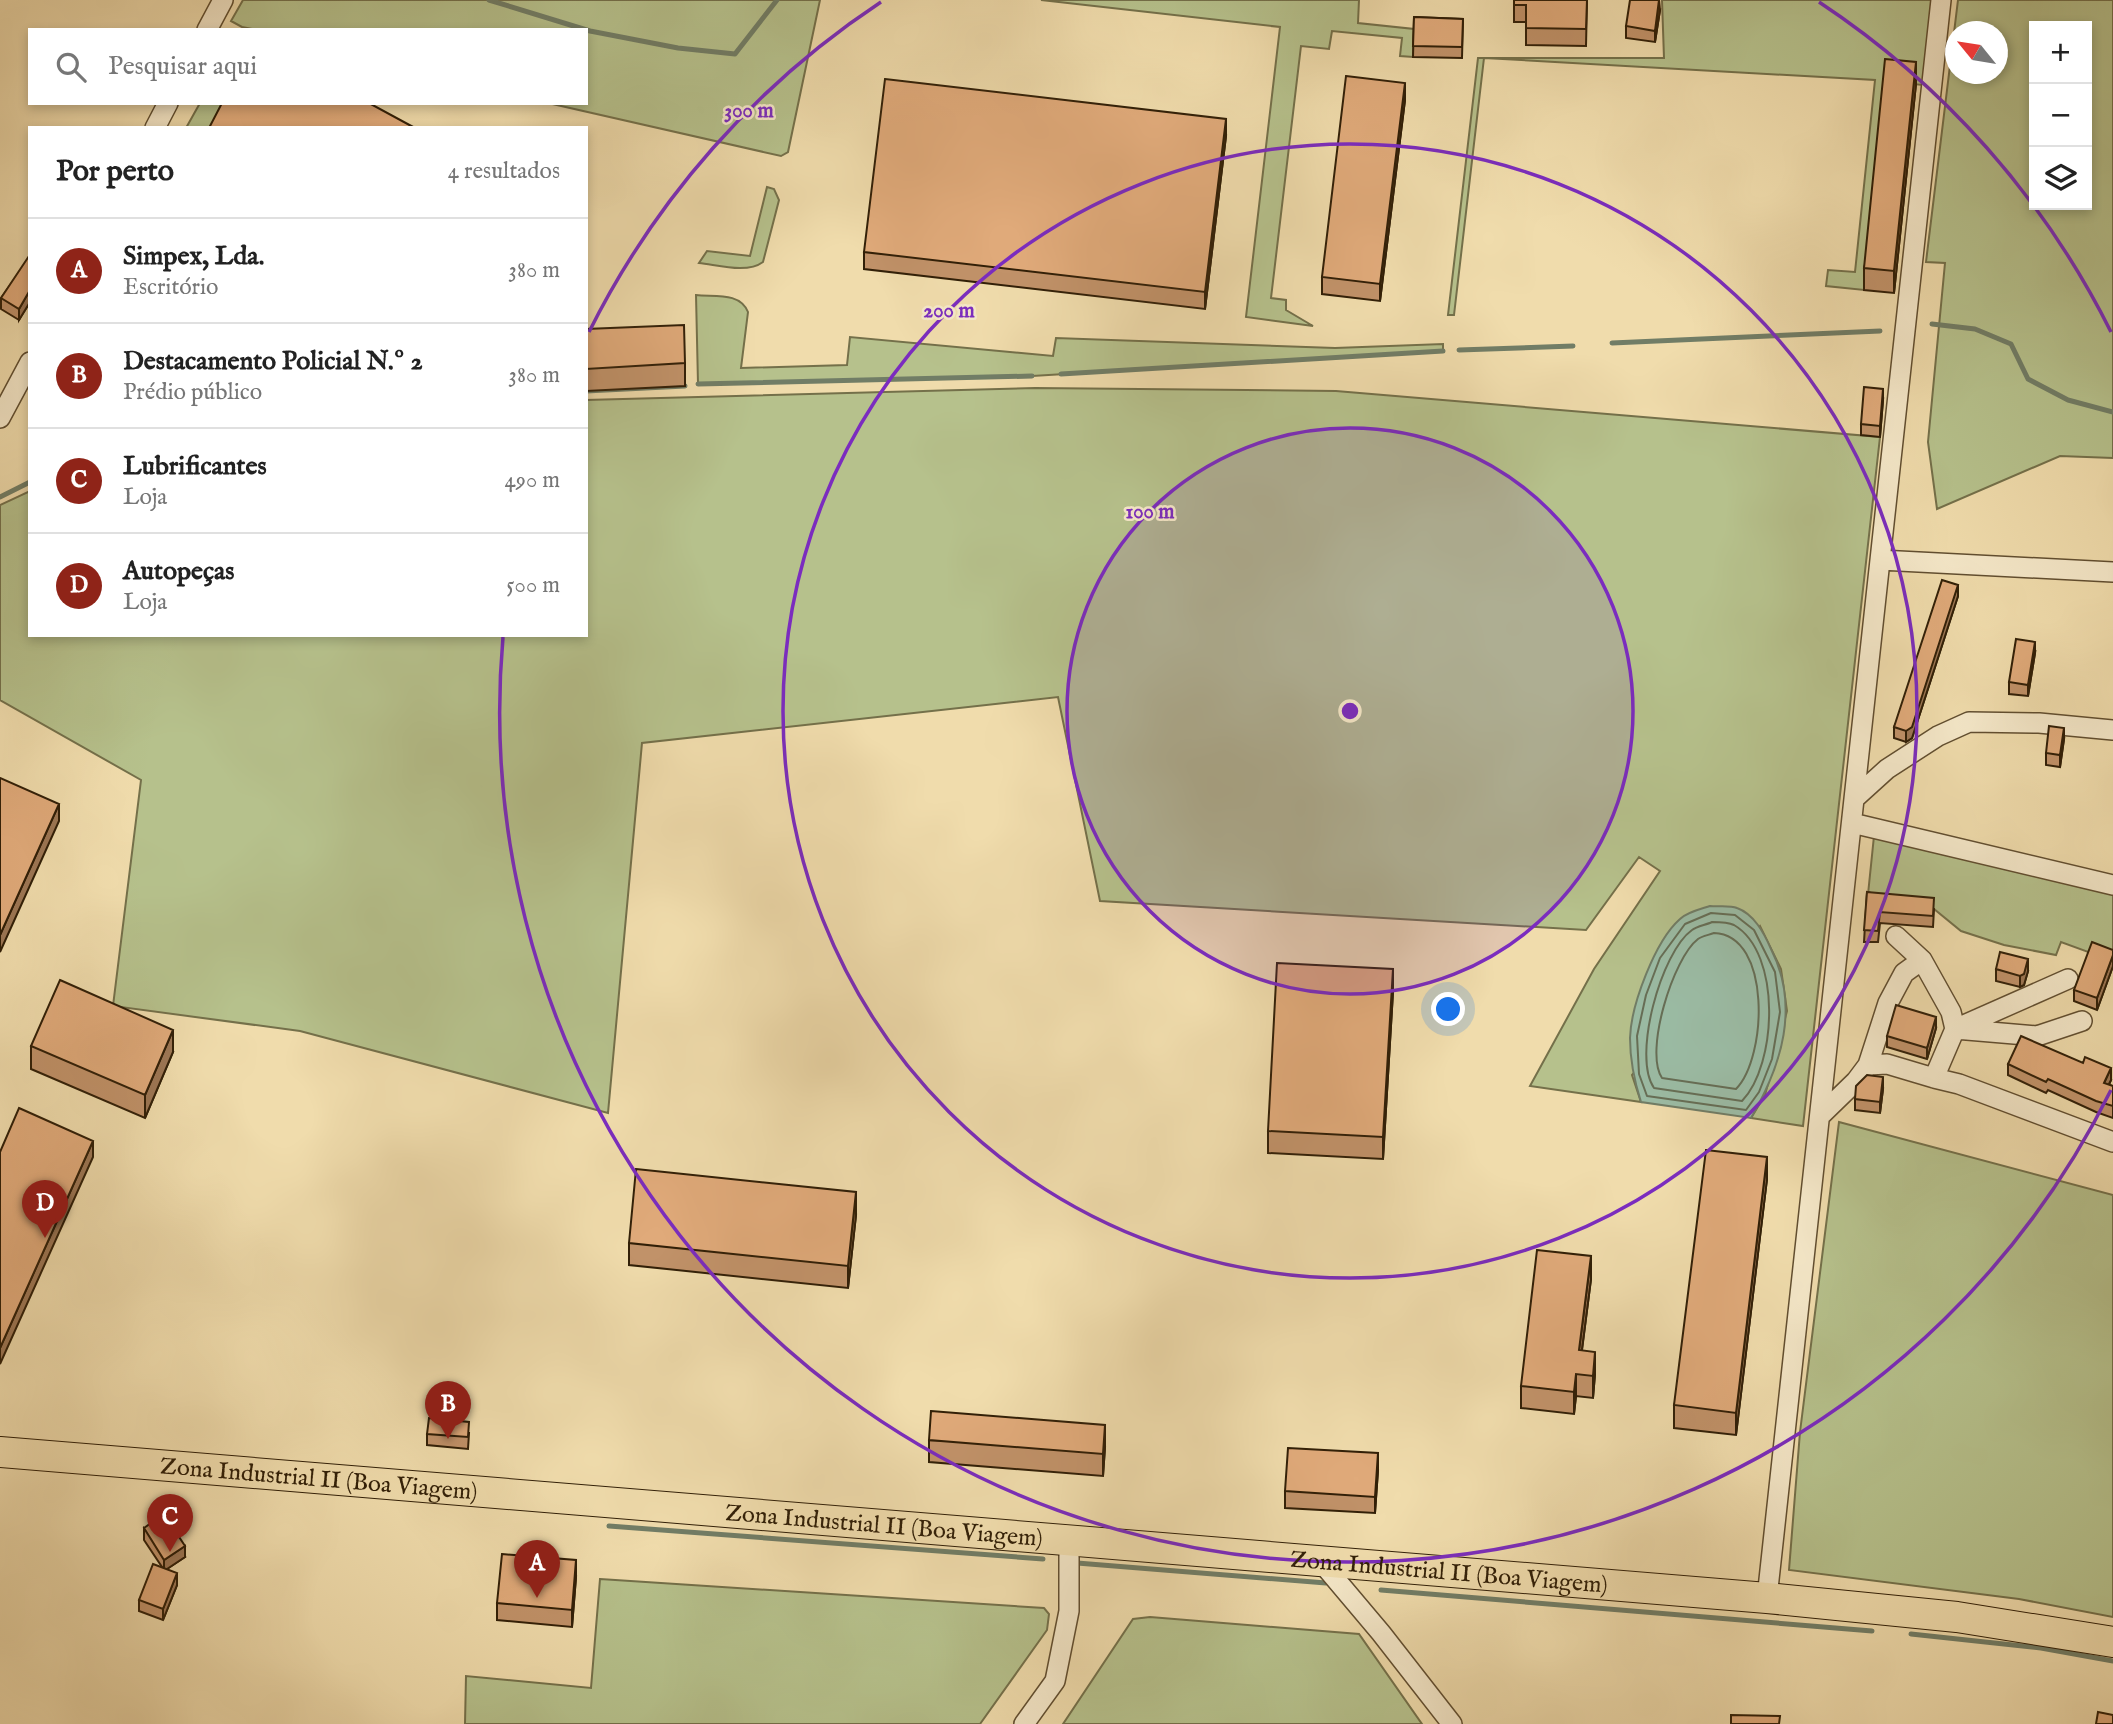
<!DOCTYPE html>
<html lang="pt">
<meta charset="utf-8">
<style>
:root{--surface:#fff;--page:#f6f6f6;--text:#222;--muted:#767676;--line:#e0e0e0;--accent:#8f2418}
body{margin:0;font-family:"IM FELL English",serif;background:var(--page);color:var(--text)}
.controls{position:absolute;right:21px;top:21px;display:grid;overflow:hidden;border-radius:0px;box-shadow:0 4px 10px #0003}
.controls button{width:63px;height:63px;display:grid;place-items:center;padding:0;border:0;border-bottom:2px solid var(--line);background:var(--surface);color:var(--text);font:35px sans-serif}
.compass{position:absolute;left:1945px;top:21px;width:63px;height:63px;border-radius:50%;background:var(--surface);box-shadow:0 4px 10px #0003;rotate:300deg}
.you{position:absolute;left:1449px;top:1010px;width:24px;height:24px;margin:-18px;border:5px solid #fff;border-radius:50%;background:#1a73e8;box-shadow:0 0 0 10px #1a73e833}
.badge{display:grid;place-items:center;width:46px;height:46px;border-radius:50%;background:var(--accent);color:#fff;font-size:23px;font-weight:700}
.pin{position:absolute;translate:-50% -58px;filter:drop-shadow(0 2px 4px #0008)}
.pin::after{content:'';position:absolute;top:37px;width:24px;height:21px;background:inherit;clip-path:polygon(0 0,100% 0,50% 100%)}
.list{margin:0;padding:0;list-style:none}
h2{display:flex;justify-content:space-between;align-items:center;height:91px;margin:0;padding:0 28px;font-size:30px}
h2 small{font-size:23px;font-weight:400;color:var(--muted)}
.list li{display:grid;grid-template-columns:46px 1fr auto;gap:21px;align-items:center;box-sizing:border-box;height:105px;padding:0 28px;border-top:2px solid var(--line)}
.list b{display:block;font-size:26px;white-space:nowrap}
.list p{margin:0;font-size:23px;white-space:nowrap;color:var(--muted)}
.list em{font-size:23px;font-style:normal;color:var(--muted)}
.icon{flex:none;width:38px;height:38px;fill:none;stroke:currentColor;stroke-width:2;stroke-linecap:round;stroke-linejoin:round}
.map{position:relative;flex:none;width:2113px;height:1724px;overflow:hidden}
.search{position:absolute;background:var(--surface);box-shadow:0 4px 10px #0003;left:28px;top:28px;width:560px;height:77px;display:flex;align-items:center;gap:18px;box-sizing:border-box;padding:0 24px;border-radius:0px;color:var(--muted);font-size:26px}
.panel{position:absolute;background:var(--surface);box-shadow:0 4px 10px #0003;left:28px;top:126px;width:560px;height:511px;border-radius:0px}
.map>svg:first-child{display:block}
</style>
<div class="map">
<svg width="2113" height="1724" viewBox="0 0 2113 1724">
<rect width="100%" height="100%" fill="#f0dcac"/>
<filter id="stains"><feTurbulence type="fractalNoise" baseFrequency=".00286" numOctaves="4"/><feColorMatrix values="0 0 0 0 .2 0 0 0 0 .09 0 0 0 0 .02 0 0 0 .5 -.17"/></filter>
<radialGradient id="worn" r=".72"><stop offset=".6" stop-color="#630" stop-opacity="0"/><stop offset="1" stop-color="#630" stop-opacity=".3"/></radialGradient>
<!-- green -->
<path fill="#b6c18c" stroke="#74704a" stroke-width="2" fill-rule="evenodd" d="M 243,0 L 820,0 L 788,152 L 781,156 L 548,103 L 586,103 L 586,30 L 257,30 L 242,27 L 231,21 Z
M 1041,0 L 1359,0 L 1358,23 L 1414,29 L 1413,57 L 1400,56 L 1402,38 L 1332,31 L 1329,49 L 1301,46 L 1271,298 L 1286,300 L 1286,310 L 1313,326 L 1246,317 L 1280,27 Z
M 1662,0 L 1941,0 L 1932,86 L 1885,81 L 1864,290 L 1826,286 L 1828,270 L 1855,272 L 1875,80 L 1484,58 L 1454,315 L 1448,315 L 1478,58 L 1664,58 Z
M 1958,0 L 2113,0 L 2113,458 L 2060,456 L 1937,509 L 1928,442 L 1945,263 L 1926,262 ZM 2034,26 L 2087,26 L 2087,205 L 2034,205 ZM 1955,32 L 1997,32 L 1997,74 L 1955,74 Z
M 200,103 L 232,103 L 211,128 L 186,128 Z
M 767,187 L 774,189 L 779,200 L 763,262 C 747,274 718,265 699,263 L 707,251 L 750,256 Z
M 696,295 C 715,297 740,292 748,312 L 741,368 L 847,365 L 850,337 L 1053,356 L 1056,338 L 1335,348 L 1443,344 L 1443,351 L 1032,376 L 698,384 Z
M 1035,388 L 1336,391 L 1880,437 L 1803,1126 L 1751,1118 L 1765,1095 L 1787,1011 L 1781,969 L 1760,926 L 1632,1075 L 1641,1102 L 1530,1086 L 1594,969 L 1660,871 L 1639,857 L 1586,930 L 1100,901 L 1058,697 L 642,743 L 608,1113 L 300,1031 L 113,1006 L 141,780 L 0,700 L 0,505 L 30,491 L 30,635 L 586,635 L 586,400 Z
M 1874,836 L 2113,885 L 2113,961 L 2061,942 L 2056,955 L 2004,945 L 1961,931 L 1934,909 L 1867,904 Z
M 1839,1122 L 2113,1195 L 2113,1617 L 2019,1599 L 1789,1570 L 1800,1432 Z
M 600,1579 L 1044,1608 L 1049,1614 L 1047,1630 L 980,1724 L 465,1724 L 466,1676 L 591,1688 Z
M 1150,1617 L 1359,1634 L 1422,1724 L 1063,1724 L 1133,1619 Z"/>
<!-- water -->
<path fill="#9bbca5" stroke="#717d66" stroke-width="2" d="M 1710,906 C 1718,907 1730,905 1737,908 C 1754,914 1764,933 1771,949 C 1800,1006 1782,1065 1751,1118 L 1641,1102 C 1634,1080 1630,1060 1630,1038 C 1631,1005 1655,941 1680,919 C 1687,912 1701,909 1710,906 Z"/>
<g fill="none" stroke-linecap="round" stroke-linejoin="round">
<!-- shore -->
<path stroke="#666e56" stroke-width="2" d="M 1711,913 L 1735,915 L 1754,930 L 1775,972 L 1780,1012 L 1772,1059 L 1759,1092 L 1746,1110 L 1647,1096 L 1639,1074 L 1637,1036 L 1646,995 L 1660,958 L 1685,924 Z
M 1712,922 C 1719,922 1728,922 1734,925 C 1782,953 1777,1065 1742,1101 L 1654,1088 C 1632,1057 1661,952 1692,930 C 1697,926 1706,925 1712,922 Z
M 1714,933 C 1772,935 1767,1058 1736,1089 L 1662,1078 C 1644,1052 1673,958 1698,939 C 1702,936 1709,935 1714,933 Z"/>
<!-- stream -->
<path stroke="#717d66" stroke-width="5" d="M 489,0 L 590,31 L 678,48 L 735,54 L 777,0
M 1932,324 L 1975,329 L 2011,344 L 2028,379 L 2068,400 L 2113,412
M 1612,343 L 1880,331
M 1459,350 L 1573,346
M 1061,374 L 1443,351
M 698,384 L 1032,376
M 586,391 L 685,386
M 0,497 L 30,482
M 609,1526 L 1043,1559
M 1077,1563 L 1326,1583
M 1381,1590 L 1872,1631
M 1911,1634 L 2041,1648 L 2113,1661"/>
<defs>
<path id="minor" d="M 207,30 L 223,0
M 155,128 L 168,103
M 0,418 L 30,362
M 1880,560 L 2113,572
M 1855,798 L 1887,769 L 1938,736 L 1969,722 L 2039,723 L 2113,730
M 1852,823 L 2113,885
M 1896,936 L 1922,960 L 1951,1012 L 1955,1029 L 2037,1036 L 2082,1021
M 2068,979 L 1955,1029 L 1934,1078 L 1959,1084 L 2113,1142
M 1868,1065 L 1887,1064 L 1934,1078
M 1821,1115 L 1856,1081 L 1868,1065 L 1888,1003 L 1904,973 L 1922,960
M 1322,1563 L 1381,1633 L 1452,1724
M 1767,1598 L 1941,0
M 1024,1724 L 1055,1681 L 1069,1611 L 1069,1541"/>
<g id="primary">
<path id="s1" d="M 0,1452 L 1767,1598 L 1957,1617 L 2113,1642"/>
</g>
</defs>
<!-- minor casing -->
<use href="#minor" stroke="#614e30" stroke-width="22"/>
<!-- primary casing -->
<use href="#primary" stroke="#311f07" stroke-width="32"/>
<!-- minor -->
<use href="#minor" stroke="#f5e8c9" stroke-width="19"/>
<!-- primary -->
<use href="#primary" stroke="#f0dcac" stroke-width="30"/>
</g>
<!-- wall -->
<path fill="#c19269" stroke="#311f07" stroke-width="2" d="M 1514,0 L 1587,0 L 1586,46 L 1526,45 L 1526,22 L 1514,22 Z
M 1660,10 L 1655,42 L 1626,38 L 1626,26 Z
M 1414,17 L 1463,19 L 1462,58 L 1413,57 Z
M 1916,84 L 1894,293 L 1864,290 L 1864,268 Z
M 1405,100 L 1380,301 L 1322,294 L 1322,277 Z
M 1226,136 L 1205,309 L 864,269 L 864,252 Z
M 30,257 L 30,302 L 19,320 L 1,309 L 1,298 Z
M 586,329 L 685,363 L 685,386 L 586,391 Z
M 1883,400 L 1880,437 L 1861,435 L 1861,424 Z
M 1958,596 L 1912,738 L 1906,742 L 1894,738 L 1894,727 Z
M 2035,653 L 2028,696 L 2009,694 L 2009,682 Z
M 2064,739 L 2060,767 L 2046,765 L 2046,753 Z
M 1867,892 L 1934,909 L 1933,927 L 1880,923 L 1878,942 L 1864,942 Z
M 2113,950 L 2113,966 L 2097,1010 L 2074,1001 L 2074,990 Z
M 1996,969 L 2028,971 L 2024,985 L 2020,987 L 1996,981 Z
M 1393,992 L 1383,1159 L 1268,1153 L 1268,1131 Z
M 1936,1028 L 1927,1059 L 1887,1047 L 1887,1036 Z
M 31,1046 L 173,1052 L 145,1118 L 31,1069 Z
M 2008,1064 L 2111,1080 L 2109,1085 L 2113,1086 L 2113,1118 L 2096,1112 L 2048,1090 L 2046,1093 L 2008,1075 Z
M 1883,1089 L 1880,1113 L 1855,1110 L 1855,1099 Z
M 1767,1179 L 1736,1435 L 1674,1428 L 1674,1405 Z
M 856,1215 L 848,1288 L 629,1265 L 629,1243 Z
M 1591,1279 L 1582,1350 L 1595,1374 L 1593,1398 L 1576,1396 L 1574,1414 L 1521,1408 L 1521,1386 Z
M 469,1433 L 468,1449 L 427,1445 L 427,1434 Z
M 929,1440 L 1105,1447 L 1103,1476 L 929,1462 Z
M 1378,1470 L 1375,1513 L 1285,1508 L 1285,1491 Z
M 144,1528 L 185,1557 L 167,1569 L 177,1585 L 163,1620 L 139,1611 L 139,1600 L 162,1567 L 144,1540 Z
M 576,1577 L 572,1627 L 497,1620 L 497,1603 Z"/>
<!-- shaded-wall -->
<path fill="#9d7755" stroke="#311f07" stroke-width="2" d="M 1659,0 L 1660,10 L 1655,42 L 1655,31 Z
M 1916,62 L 1916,84 L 1894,293 L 1894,271 Z
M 1405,83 L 1405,100 L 1380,301 L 1380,284 Z
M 1226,119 L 1226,136 L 1205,309 L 1205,292 Z
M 30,290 L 30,302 L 19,320 L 19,309 Z
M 1883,389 L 1883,400 L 1880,437 L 1880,426 Z
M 1958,585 L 1958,596 L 1912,738 L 1906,742 L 1906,731 Z
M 2035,642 L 2035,653 L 2028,696 L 2028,685 Z
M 2064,728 L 2064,739 L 2060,767 L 2060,755 Z
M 59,804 L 59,821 L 0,952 L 0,935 Z
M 2113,955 L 2113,966 L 2097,1010 L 2097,998 Z
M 2028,959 L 2028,971 L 2024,985 L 2020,987 L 2020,976 Z
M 1393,969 L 1393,992 L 1383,1159 L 1383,1137 Z
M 1936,1017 L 1936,1028 L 1927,1059 L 1927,1048 Z
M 173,1030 L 173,1052 L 145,1118 L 145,1095 Z
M 2111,1068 L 2111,1080 L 2104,1094 L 2104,1083 Z
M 1883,1077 L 1883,1089 L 1880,1113 L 1880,1102 Z
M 93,1141 L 93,1157 L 0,1364 L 0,1348 Z
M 1767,1157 L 1767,1179 L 1736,1435 L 1736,1413 Z
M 856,1192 L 856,1215 L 848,1288 L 848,1266 Z
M 1591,1256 L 1591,1279 L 1579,1372 L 1579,1350 Z
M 1595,1352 L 1595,1374 L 1593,1398 L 1593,1376 Z
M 1576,1374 L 1576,1396 L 1574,1414 L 1574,1392 Z
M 1105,1425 L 1105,1447 L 1103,1476 L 1103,1454 Z
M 1378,1453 L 1378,1470 L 1375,1513 L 1375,1497 Z
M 185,1546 L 185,1557 L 164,1571 L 164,1560 Z
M 576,1560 L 576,1577 L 572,1627 L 572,1610 Z
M 177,1573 L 177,1585 L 163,1620 L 163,1609 Z"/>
<!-- building -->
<path fill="#e0aa7a" stroke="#311f07" stroke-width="2" d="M 1514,0 L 1587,0 L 1586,29 L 1526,28 L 1526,5 L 1514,5 Z
M 1630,0 L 1659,0 L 1655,31 L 1626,26 Z
M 1414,17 L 1463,19 L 1462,47 L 1413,46 Z
M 1885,59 L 1916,62 L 1894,271 L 1864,268 Z
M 1346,76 L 1405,83 L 1380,284 L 1322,277 Z
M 885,79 L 1226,119 L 1205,292 L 864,252 Z
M 222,103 L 369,103 L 415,128 L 209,128 Z
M 29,256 L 30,257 L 30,290 L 19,309 L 1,298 Z
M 684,325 L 685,363 L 586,369 L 586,329 Z
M 1864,387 L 1883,389 L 1880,426 L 1861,424 Z
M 1942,580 L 1958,585 L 1912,727 L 1906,731 L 1894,727 Z
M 2016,639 L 2035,642 L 2028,685 L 2009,682 Z
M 2049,726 L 2064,728 L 2060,755 L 2046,753 Z
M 0,778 L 59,804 L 0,935 Z
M 1867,892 L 1934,898 L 1933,916 L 1880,912 L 1878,931 L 1864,930 Z
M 2092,942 L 2113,950 L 2113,955 L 2097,998 L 2074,990 Z
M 2000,952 L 2028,959 L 2024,974 L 2020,976 L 1996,969 Z
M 1277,963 L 1393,969 L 1383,1137 L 1268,1131 Z
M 60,980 L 173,1030 L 145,1095 L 31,1046 Z
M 1896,1005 L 1936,1017 L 1927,1048 L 1887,1036 Z
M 2021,1036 L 2083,1063 L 2085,1057 L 2111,1068 L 2104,1083 L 2113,1086 L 2113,1106 L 2096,1101 L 2048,1079 L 2046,1082 L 2008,1064 Z
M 1867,1075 L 1883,1077 L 1880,1102 L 1855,1099 L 1856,1086 Z
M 19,1108 L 93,1141 L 0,1348 L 0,1152 Z
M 1706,1150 L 1767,1157 L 1736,1413 L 1674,1405 Z
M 636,1169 L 856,1192 L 848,1266 L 629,1243 Z
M 1537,1250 L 1591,1256 L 1579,1350 L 1595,1352 L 1593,1376 L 1576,1374 L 1574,1392 L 1521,1386 Z
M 931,1411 L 1105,1425 L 1103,1454 L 929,1440 Z
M 429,1418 L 469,1422 L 468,1437 L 427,1434 Z
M 1288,1448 L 1378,1453 L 1375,1497 L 1285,1491 Z
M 164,1514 L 185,1546 L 164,1560 L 144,1528 Z
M 502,1554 L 576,1560 L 572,1610 L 497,1603 Z
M 153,1564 L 177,1573 L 163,1609 L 139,1600 Z
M 2098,1712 L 2113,1715 L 2113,1724 L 2096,1724 Z
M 1731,1715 L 1780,1716 L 1779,1724 L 1731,1724 Z"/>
<!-- distance rings -->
<circle cx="1350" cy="711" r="283" fill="#7b2cbf" fill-opacity=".12"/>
<g fill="none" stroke="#7b2cbf" stroke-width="3.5">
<circle cx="1350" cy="711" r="283"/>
<circle cx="1350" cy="711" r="567"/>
<path d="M2111 1090A850 850 0 0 1 503 637M589 332A850 850 0 0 1 881 2M1819 2A850 850 0 0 1 2111 332"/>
</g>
<g text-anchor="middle" stroke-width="5" stroke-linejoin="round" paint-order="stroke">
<!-- street labels -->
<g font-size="24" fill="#311f07" stroke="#f5e8c9">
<text dy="8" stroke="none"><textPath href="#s1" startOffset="320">Zona Industrial II (Boa Viagem)</textPath></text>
<text dy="8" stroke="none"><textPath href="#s1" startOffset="887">Zona Industrial II (Boa Viagem)</textPath></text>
<text dy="8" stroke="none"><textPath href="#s1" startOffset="1454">Zona Industrial II (Boa Viagem)</textPath></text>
</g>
</g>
<circle cx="1350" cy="711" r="10" fill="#7b2cbf" stroke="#f5e8c9" stroke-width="3.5"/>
<g font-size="21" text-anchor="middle" font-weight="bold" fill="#7b2cbf" stroke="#f5e8c9" stroke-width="5" stroke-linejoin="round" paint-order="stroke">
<text x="749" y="117">300 m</text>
<text x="949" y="317">200 m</text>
<text x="1150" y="518">100 m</text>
</g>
<rect width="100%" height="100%" filter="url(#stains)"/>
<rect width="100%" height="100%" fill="url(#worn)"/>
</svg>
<div class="controls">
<button>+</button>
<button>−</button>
<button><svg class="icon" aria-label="layers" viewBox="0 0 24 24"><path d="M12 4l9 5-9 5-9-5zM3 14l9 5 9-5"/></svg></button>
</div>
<svg class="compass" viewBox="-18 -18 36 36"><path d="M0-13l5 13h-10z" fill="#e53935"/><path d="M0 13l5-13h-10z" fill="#767676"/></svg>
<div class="you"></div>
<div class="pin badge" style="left:537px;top:1598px">A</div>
<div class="pin badge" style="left:448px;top:1439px">B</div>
<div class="pin badge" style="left:170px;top:1552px">C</div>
<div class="pin badge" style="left:45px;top:1238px">D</div>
<div class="search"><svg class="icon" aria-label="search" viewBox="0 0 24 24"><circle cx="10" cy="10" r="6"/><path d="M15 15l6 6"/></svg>Pesquisar aqui</div>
<section class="panel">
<h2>Por perto<small>4 resultados</small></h2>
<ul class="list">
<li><span class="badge">A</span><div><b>Simpex, Lda.</b><p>Escritório</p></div><em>380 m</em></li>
<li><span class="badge">B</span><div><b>Destacamento Policial N.º 2</b><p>Prédio público</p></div><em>380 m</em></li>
<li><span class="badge">C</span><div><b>Lubrificantes</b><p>Loja</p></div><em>490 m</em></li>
<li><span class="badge">D</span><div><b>Autopeças</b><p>Loja</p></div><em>500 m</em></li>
</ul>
</section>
</div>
